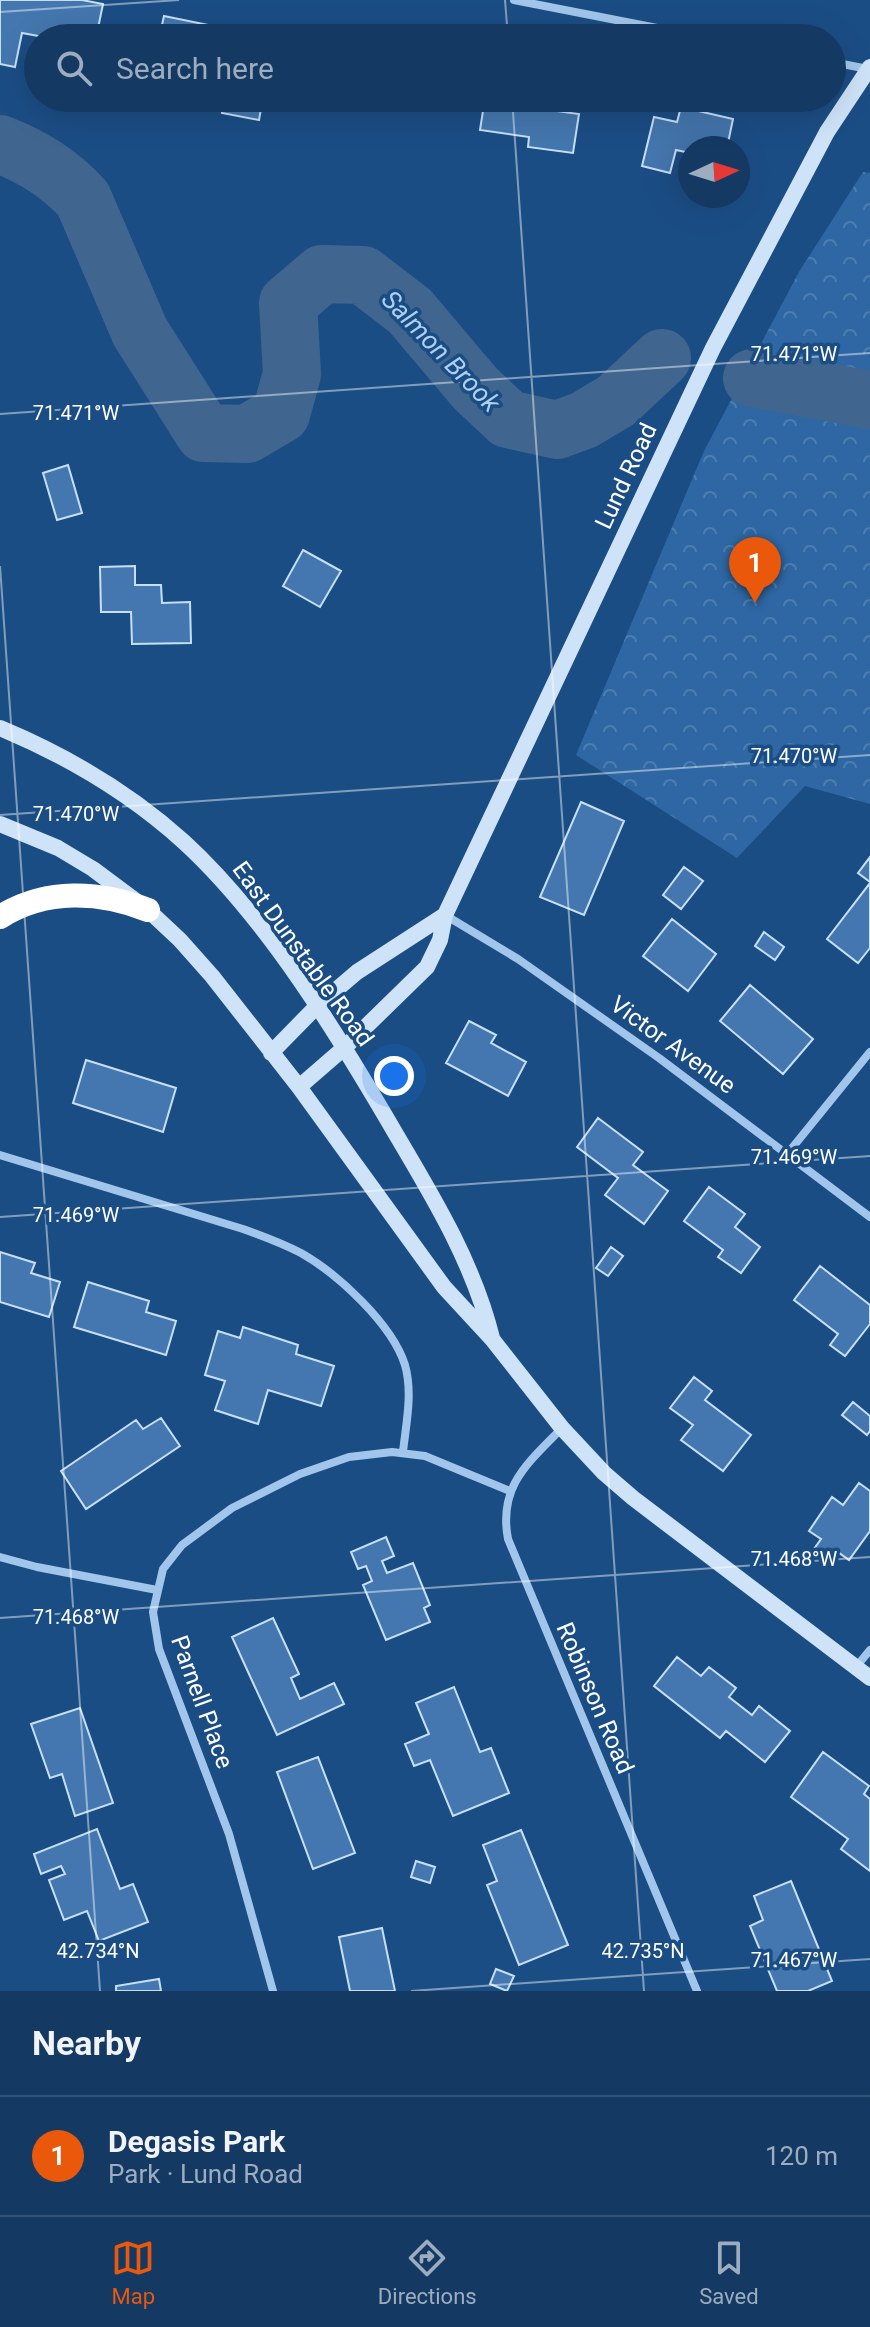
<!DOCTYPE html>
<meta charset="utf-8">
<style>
:root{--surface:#143a64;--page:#21456d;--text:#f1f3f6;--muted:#9dadbf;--line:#335478;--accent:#ea580c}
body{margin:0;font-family:Roboto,sans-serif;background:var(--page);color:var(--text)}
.compass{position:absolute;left:678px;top:136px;width:72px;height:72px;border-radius:50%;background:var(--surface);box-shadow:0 8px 32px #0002;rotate:86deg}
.you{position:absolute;left:394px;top:1076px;width:28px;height:28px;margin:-20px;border:6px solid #fff;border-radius:50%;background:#1a73e8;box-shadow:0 0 0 12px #1a73e833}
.badge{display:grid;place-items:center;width:52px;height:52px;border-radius:50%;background:var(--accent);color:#fff;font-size:26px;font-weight:700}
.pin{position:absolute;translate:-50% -66px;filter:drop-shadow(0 2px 4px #0008)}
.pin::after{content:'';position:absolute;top:42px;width:28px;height:24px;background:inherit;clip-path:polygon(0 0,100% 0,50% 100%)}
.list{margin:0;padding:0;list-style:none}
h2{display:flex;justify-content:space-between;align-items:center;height:104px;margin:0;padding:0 32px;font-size:34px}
h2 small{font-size:26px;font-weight:400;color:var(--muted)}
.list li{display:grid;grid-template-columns:52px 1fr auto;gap:24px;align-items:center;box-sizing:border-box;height:120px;padding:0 32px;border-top:2px solid var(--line)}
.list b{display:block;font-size:30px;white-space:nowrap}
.list p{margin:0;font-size:26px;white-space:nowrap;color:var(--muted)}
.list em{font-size:26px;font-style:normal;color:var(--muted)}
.icon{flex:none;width:44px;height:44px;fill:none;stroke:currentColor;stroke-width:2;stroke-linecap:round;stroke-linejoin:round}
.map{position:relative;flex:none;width:870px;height:1991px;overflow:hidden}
.search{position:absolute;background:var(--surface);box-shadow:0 8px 32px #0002;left:24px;right:24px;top:24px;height:88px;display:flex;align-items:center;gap:20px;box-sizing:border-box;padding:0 28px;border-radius:44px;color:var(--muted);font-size:30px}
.sheet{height:224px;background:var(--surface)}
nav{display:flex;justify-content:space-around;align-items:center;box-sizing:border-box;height:112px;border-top:2px solid var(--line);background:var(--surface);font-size:22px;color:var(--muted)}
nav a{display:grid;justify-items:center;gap:4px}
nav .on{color:var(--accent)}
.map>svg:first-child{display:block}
</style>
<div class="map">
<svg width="870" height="1991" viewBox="0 0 870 1991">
<defs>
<pattern id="park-crowns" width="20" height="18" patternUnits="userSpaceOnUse" patternTransform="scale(2)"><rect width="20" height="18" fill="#2e67a3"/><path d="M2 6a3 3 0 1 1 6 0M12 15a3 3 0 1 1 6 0" fill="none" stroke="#4d7eb1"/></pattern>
</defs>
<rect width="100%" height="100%" fill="#1b4d85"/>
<!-- park -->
<path fill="url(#park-crowns)" d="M 863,172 L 870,173 L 870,804 L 805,786 L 737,858 L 576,755 L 704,451 L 799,272 Z"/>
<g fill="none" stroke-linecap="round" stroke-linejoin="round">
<!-- river -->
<path stroke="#40668f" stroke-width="58" d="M 0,144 C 33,157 59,173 83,199 L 140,332 L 204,433 L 247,434 L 281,414 L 292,374 L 288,303 L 322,274 L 363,275 L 410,311 L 475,388 L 508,419 L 557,430 L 584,420 L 616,401 L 662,358
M 752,378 L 870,400"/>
</g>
<!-- building -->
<path fill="#4477af" stroke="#c7dff8" stroke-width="2" d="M 0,0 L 82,0 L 103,4 L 96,38 L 49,38 L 22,33 L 15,67 L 0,64 Z
M 164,16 L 223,28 L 221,38 L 159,38 Z
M 224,98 L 263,98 L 259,120 L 222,113 Z
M 372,98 L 408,98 L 406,106 Z
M 485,98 L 542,98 L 541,109 L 579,114 L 573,153 L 528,147 L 529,137 L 480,130 Z
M 681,107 L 733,119 L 727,148 L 690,148 L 690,153 L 676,150 L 670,173 L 642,166 L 654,117 L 677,122 Z
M 68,465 L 82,513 L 57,520 L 43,473 Z
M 303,550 L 341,571 L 320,607 L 283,586 Z
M 135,566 L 135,585 L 161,585 L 162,603 L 190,602 L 191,643 L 132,644 L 131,612 L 101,612 L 100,567 Z
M 581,802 L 624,821 L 584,915 L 540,897 Z
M 870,857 L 870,882 L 858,873 Z
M 684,867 L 703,881 L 681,909 L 663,895 Z
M 870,883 L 870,948 L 858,963 L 827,939 Z
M 672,919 L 716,954 L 688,991 L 643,956 Z
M 764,932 L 784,947 L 775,960 L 755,946 Z
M 750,985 L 813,1039 L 783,1074 L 720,1021 Z
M 469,1021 L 496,1035 L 491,1043 L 526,1062 L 508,1096 L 446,1063 Z
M 86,1060 L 176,1088 L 163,1132 L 73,1103 Z
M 598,1118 L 643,1152 L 633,1165 L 668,1191 L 644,1224 L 605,1195 L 618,1178 L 577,1147 Z
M 709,1187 L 745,1214 L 735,1227 L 760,1247 L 741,1273 L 718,1257 L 723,1250 L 684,1221 Z
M 611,1247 L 623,1256 L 608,1276 L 596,1268 Z
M 0,1252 L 35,1263 L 31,1273 L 60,1282 L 49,1317 L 0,1302 Z
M 820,1266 L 870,1305 L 870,1324 L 845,1356 L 830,1345 L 838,1334 L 794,1300 Z
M 88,1282 L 149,1301 L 146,1312 L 176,1321 L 166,1355 L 74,1327 Z
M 243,1327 L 298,1345 L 296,1354 L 334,1366 L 321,1406 L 268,1390 L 258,1424 L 215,1410 L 225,1381 L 205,1375 L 218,1331 L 240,1338 Z
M 694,1377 L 712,1391 L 705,1400 L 751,1435 L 723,1471 L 681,1440 L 693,1425 L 670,1408 Z
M 853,1402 L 870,1416 L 870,1431 L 867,1435 L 842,1415 Z
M 161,1418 L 180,1446 L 86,1509 L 61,1471 L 136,1420 L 143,1429 Z
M 859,1483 L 870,1491 L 870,1531 L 849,1560 L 835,1550 L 829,1559 L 814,1549 L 821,1539 L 809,1531 L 832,1497 L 843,1505 Z
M 386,1537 L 394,1556 L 382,1561 L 387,1573 L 413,1563 L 430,1605 L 424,1608 L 430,1622 L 386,1640 L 363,1585 L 372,1581 L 366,1566 L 358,1569 L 351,1552 Z
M 273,1618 L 299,1674 L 291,1678 L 300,1699 L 334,1683 L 344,1704 L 277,1735 L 232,1637 Z
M 677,1657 L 701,1676 L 709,1667 L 736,1688 L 729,1697 L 752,1715 L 759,1706 L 790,1731 L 765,1762 L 726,1731 L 720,1738 L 654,1686 Z
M 454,1687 L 480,1752 L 491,1748 L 509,1793 L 453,1816 L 430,1760 L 414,1766 L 405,1744 L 429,1734 L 416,1703 Z
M 80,1708 L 113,1803 L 75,1816 L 62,1774 L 50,1778 L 31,1724 Z
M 823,1752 L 869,1786 L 864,1794 L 870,1799 L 870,1871 L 841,1849 L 848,1839 L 791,1797 Z
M 318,1757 L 355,1853 L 313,1869 L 277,1772 Z
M 97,1829 L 120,1889 L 133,1884 L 148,1922 L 99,1941 L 87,1911 L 64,1920 L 49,1880 L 65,1874 L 61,1866 L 41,1874 L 34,1854 Z
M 521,1830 L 568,1945 L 519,1965 L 487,1885 L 497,1881 L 483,1845 Z
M 416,1861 L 435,1867 L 430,1883 L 411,1877 Z
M 791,1881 L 832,1981 L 808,1991 L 777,1991 L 750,1926 L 763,1920 L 754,1896 Z
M 382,1928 L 395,1991 L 350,1991 L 339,1937 Z
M 496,1969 L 514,1976 L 507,1991 L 490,1984 Z
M 159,1979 L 161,1991 L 116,1991 L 116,1986 Z"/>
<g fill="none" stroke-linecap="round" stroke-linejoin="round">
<!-- street -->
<path stroke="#a2c6eb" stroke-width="8" d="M 514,0 L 708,38
M 832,62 L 868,69
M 445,915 L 518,959 L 659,1058 L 870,1217
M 788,1153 L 870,1052
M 0,1155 L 243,1229 C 263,1236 282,1243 301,1253 C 338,1274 392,1324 405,1365 C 413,1393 406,1424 403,1452
M 562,1428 C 528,1463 498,1486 508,1539 L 697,1991
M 0,1557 L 37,1567 L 157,1590
M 856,1667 L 870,1650
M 273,1991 L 229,1834 L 159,1649 L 153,1612 L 163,1569 L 182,1545 L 232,1508 L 300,1474 L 349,1457 L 392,1452 L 425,1456 L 510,1491"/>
<!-- secondary -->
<path stroke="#cee2f8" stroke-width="16" d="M 0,728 C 67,756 130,793 184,842 C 268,919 340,1038 397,1136 C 435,1200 474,1265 492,1338
M 0,824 L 58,848 L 93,869 L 148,910 L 180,940 L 212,976 L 299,1087 L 444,1287 L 492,1339 L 562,1428 L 604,1473 L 633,1498 L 870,1678
M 271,1053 L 316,1007 L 357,972 L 445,915
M 299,1087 L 344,1048 L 427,967 L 440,940 L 445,915 L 713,348 L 827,132 L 870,67"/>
<!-- highway -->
<path stroke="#fff" stroke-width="24" d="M 0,917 C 46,888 100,891 148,910"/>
</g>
<!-- ticks -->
<path fill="none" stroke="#fff" stroke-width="2" stroke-opacity="0.45" d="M 505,0 L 508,38M 0,12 L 179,0M 512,98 L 644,1991M 0,414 L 870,353M 0,566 L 100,1991M 0,815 L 870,755M 0,1217 L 870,1156M 0,1618 L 870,1557M 411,1991 L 870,1959"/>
<g text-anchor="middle" stroke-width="7" stroke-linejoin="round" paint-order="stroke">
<!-- street labels -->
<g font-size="24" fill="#fff" stroke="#1b4d85">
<text transform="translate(626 476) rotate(-65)" y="8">Lund Road</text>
<text transform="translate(303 954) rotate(54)" y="8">East Dunstable Road</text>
<text transform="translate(673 1045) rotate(36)" y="8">Victor Avenue</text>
<text transform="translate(595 1698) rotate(67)" y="8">Robinson Road</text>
<text transform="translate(202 1702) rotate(70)" y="8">Parnell Place</text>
</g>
<!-- water labels -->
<g font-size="26" font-style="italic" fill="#add0f3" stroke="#1b4d85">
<text transform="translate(441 351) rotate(46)" y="9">Salmon Brook</text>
</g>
</g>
<g font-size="20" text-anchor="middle" fill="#fff" stroke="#1b4d85" stroke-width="7" stroke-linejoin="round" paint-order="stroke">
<text x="794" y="361">71.471°W</text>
<text x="76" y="420">71.471°W</text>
<text x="794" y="763">71.470°W</text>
<text x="76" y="821">71.470°W</text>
<text x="794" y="1164">71.469°W</text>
<text x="76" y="1222">71.469°W</text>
<text x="794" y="1566">71.468°W</text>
<text x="76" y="1624">71.468°W</text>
<text x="98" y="1958">42.734°N</text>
<text x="643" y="1958">42.735°N</text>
<text x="794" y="1967">71.467°W</text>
</g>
</svg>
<svg class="compass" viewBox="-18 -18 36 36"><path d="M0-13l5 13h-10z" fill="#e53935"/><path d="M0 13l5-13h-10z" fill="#9dadbf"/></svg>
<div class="you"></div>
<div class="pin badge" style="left:755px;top:603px">1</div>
<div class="search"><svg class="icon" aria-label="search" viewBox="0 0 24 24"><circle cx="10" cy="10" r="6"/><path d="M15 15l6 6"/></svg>Search here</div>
</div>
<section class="sheet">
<h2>Nearby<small></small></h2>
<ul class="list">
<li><span class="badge">1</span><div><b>Degasis Park</b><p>Park · Lund Road</p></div><em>120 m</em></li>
</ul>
</section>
<nav>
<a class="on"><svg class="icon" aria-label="map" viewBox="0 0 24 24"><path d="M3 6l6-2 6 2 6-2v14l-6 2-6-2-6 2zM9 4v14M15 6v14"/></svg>Map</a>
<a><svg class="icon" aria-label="directions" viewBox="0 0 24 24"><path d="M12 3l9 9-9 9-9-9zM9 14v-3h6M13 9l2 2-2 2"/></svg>Directions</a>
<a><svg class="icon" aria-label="saved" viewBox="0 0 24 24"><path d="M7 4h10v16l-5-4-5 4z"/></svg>Saved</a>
</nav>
